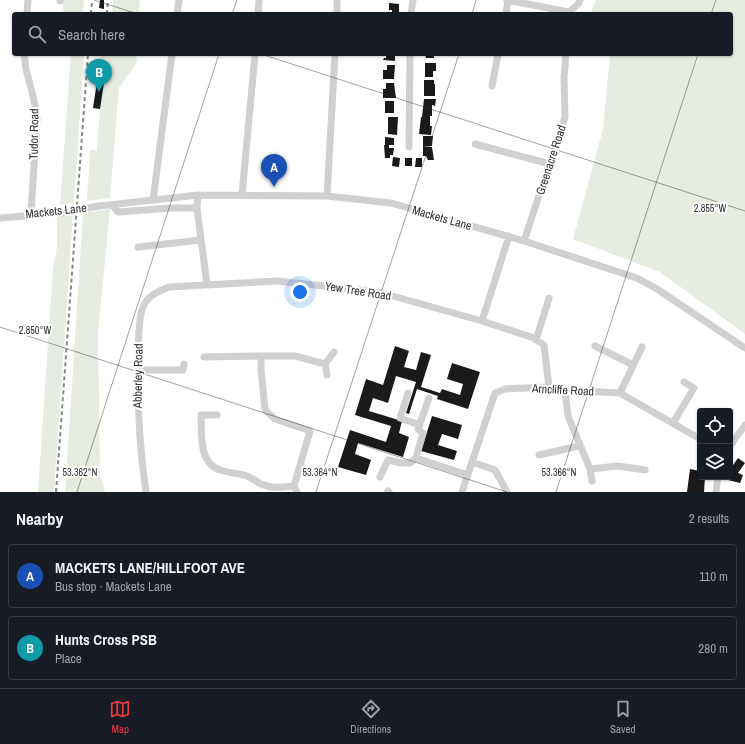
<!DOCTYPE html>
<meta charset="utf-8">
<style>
:root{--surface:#171b24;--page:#20242c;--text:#f1f3f6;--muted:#9ea1a6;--line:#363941;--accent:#e63946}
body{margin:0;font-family:"Archivo Narrow",sans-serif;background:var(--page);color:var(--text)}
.controls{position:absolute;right:12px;bottom:12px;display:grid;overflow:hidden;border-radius:4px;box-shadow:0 1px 3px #0004}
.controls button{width:36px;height:36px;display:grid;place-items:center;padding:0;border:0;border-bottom:1px solid var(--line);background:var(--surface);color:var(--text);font:20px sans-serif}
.you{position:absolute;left:300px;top:292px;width:14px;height:14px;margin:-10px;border:3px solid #fff;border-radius:50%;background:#1a73e8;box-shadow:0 0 0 6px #1a73e833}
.badge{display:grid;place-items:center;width:26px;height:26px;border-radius:50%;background:var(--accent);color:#fff;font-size:13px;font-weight:700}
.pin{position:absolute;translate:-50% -33px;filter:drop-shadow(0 1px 2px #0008)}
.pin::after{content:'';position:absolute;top:21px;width:14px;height:12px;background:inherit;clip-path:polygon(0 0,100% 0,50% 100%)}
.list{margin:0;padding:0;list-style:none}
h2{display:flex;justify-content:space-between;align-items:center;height:52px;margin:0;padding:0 16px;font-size:17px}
h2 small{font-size:13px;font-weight:400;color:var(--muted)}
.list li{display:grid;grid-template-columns:26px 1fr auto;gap:12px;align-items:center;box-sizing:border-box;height:64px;margin:0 8px 8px;padding:0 8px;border:1px solid var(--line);border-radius:4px}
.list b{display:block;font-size:15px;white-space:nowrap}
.list p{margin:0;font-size:13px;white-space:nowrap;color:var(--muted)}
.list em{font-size:13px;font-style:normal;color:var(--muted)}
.icon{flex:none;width:22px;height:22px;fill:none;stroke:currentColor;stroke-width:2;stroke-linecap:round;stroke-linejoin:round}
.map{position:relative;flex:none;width:745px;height:492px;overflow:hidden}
.search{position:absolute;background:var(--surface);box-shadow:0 1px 3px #0004;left:12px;right:12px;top:12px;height:44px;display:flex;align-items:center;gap:10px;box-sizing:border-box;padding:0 14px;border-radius:4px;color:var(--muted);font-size:15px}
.sheet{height:196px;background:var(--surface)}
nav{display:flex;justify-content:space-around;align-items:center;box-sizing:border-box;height:56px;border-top:1px solid var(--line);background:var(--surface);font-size:11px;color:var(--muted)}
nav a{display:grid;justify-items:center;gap:2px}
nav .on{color:var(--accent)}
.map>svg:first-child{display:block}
</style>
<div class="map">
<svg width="745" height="492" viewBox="0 0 745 492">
<rect width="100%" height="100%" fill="#fff"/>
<!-- green -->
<path fill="#e6ecdf" d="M 62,0 L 84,0 L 83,14 L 64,14 Z
M 113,0 L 140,0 L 139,14 L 112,14 Z
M 596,0 L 745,0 L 745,334 L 660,272 L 573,239 L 603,129 L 610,54 L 731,54 L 731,14 L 604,14 L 591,12 Z
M 71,54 L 84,54 L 74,202 L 60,205 Z
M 106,54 L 136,54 L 137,62 L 119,88 L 110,198 L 87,201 L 90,150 L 97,151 L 100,109 L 105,76 L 108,76 L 108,71 L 99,70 L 101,55 L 105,57 Z
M 110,209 L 98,333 L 100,473 L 105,492 L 65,492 L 83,213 Z
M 73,214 L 54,492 L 38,492 L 53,269 L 57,247 L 57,217 Z"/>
<!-- building -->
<path fill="#1a1a1a" d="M 100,0 L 104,0 L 104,9 L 99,8 Z
M 389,3 L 399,4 L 399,13 L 392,13 L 392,10 L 389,10 Z
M 386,54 L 395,54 L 395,61 L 383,60 L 384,58 L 386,58 Z
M 425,54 L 434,54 L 434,58 L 426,58 Z
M 425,63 L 436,63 L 436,71 L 433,71 L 433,77 L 425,77 Z
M 387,65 L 395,65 L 394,79 L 383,79 L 383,70 L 387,70 Z
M 98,75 L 105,76 L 100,109 L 93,108 Z
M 424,80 L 434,80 L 434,84 L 435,84 L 435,96 L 424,96 Z
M 386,83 L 394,83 L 396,98 L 383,98 L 383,89 L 386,89 Z
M 424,99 L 436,99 L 435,106 L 432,105 L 432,116 L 430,116 L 430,126 L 432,126 L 431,135 L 419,134 L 421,117 L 422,117 Z
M 385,101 L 394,101 L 394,113 L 385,113 Z
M 388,117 L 398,117 L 397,135 L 388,134 Z
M 423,136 L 433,136 L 432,146 L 423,146 Z
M 385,137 L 394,138 L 394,145 L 385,145 Z
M 384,145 L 389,145 L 389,148 L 394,148 L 393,155 L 390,155 L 390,158 L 385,158 Z
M 423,146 L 432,147 L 434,160 L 428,160 L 426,156 L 423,156 Z
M 393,157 L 400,158 L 399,167 L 392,166 Z
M 405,158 L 412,158 L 412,166 L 405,166 Z
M 416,158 L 422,158 L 422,167 L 415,167 Z
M 395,346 L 409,351 L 404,367 L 416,370 L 421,352 L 431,355 L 421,387 L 440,393 L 442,389 L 460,395 L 463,384 L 447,379 L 452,363 L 480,372 L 468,409 L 437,399 L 438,396 L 417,389 L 409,414 L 406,413 L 416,382 L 396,376 L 388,403 L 373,398 L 369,411 L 402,421 L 399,433 L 409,437 L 403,457 L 358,443 L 355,454 L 371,460 L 366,475 L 338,467 L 350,430 L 386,442 L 391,426 L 355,415 L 366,379 L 383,385 Z
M 432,416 L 462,425 L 458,439 L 442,434 L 438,445 L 457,451 L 454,460 L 421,451 Z
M 738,458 L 745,463 L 738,473 L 743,475 L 740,483 L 728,480 L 730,477 L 731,468 Z
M 690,469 L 700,471 L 700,477 L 705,477 L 704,492 L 687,492 Z"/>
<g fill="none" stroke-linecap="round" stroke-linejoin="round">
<!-- minor -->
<path stroke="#d0d0d0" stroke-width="7" d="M 507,0 L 569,12 L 578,4 L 580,0
M 60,1 L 60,0
M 27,14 L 28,0
M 177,14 L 179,0
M 258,14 L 259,0
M 337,14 L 337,0
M 411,14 L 413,0
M 506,14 L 508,0
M 24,54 L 26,69 L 34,100 L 37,119 L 31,214
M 492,86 L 498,54
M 475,144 L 550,164
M 409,147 L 410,54
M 198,195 L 197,208 L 207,285
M 242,195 L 255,54
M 327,196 L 335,54
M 153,200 L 172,54
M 112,205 L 118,212 L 171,208 L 197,208
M 99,206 L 198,195 L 327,196 L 391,203 L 524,241 L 637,278 L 657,289 L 745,348
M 0,218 L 61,213
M 524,241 L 565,117 L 564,77 L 566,54
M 138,247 L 201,240
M 482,321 L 509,236
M 536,340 L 549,298
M 595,346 L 633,365
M 204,357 L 261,356
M 138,370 L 183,370 L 184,364
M 327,375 L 325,364 L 334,352
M 565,390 L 568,416 L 590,469 L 618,466 L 645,470
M 408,393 L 400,418 L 420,425
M 620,393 L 642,347
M 429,398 L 418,429 L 423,433 L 416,458 L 468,475
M 217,415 L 201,415 C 202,433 198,463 220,470 C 229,473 238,473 247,476 C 252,478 256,481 261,484 C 272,489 283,487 294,486 L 297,492
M 673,423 L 694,388 L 684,382
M 730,446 L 745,425
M 539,455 L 579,446
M 472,462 L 495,470 L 507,492
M 590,469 L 592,481
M 380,477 L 388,460 L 402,463 L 410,463 L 416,458
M 294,486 L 310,431 L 275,419 L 265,410 L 261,369 L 261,356 L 295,356 L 325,364
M 388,491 L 389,492
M 146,492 C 139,445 137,399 138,352 C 139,338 138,319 143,307 C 147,296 159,291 169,287 L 277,281 L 343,288 L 382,293 L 482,321 L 534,338 L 544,345 L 549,387
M 462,492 L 495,393 L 505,389 L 549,387 L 565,390 L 620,393 L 700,439
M 716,492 L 718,477"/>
<!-- rail -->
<path stroke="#888" stroke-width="2" stroke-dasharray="4 3" stroke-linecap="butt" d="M 91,14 L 92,0
M 107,14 L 108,0
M 56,492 L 88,54"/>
<!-- minor-bridge -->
<path stroke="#d0d0d0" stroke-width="7" d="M 61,213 L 99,206"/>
</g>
<!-- ticks -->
<path fill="none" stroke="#333" stroke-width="1" stroke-opacity="0.45" d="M 94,0 L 138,14M 232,14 L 237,0M 472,14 L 476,0M 711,14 L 716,0M 261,54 L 745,211M 0,327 L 507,492M 77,492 L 219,54M 316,492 L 459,54M 556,492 L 698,54"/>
<g text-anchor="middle" stroke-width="4" stroke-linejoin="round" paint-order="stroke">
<!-- street labels -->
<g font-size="12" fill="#333" stroke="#fff">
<text transform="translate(34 134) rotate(-89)" y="4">Tudor Road</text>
<text transform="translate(551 160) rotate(-72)" y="4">Greenacre Road</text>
<text transform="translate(56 211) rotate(-6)" y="4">Mackets Lane</text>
<text transform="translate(442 218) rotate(16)" y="4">Mackets Lane</text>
<text transform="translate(358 291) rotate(9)" y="4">Yew Tree Road</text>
<text transform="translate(138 376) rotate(-89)" y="4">Abberley Road</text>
<text transform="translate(563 390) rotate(3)" y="4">Arncliffe Road</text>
</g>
</g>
<g font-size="10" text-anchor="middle" fill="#333" stroke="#fff" stroke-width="4" stroke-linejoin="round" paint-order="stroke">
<text x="710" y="212">2.855°W</text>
<text x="35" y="334">2.850°W</text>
<text x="80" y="476">53.362°N</text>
<text x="320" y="476">53.364°N</text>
<text x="559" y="476">53.366°N</text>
</g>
</svg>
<div class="controls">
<button><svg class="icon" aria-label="locate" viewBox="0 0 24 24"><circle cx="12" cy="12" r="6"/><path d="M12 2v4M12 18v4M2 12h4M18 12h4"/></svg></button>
<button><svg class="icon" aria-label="layers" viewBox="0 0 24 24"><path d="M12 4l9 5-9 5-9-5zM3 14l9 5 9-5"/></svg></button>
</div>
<div class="you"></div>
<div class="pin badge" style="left:274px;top:187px;background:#1a4fb4">A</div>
<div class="pin badge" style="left:99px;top:92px;background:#0f9aa8">B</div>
<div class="search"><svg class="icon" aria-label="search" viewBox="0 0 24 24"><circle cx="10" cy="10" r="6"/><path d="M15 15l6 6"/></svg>Search here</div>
</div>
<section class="sheet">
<h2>Nearby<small>2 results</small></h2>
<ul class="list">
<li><span class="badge" style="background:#1a4fb4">A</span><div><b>MACKETS LANE/HILLFOOT AVE</b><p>Bus stop · Mackets Lane</p></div><em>110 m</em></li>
<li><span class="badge" style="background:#0f9aa8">B</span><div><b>Hunts Cross PSB</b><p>Place</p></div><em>280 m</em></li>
</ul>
</section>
<nav>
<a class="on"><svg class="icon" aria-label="map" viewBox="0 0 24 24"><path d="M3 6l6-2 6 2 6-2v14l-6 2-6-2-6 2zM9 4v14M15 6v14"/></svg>Map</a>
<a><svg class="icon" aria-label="directions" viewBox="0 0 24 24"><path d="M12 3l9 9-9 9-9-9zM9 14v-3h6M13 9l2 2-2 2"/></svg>Directions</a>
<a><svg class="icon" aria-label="saved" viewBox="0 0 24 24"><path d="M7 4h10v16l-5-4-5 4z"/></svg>Saved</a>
</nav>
